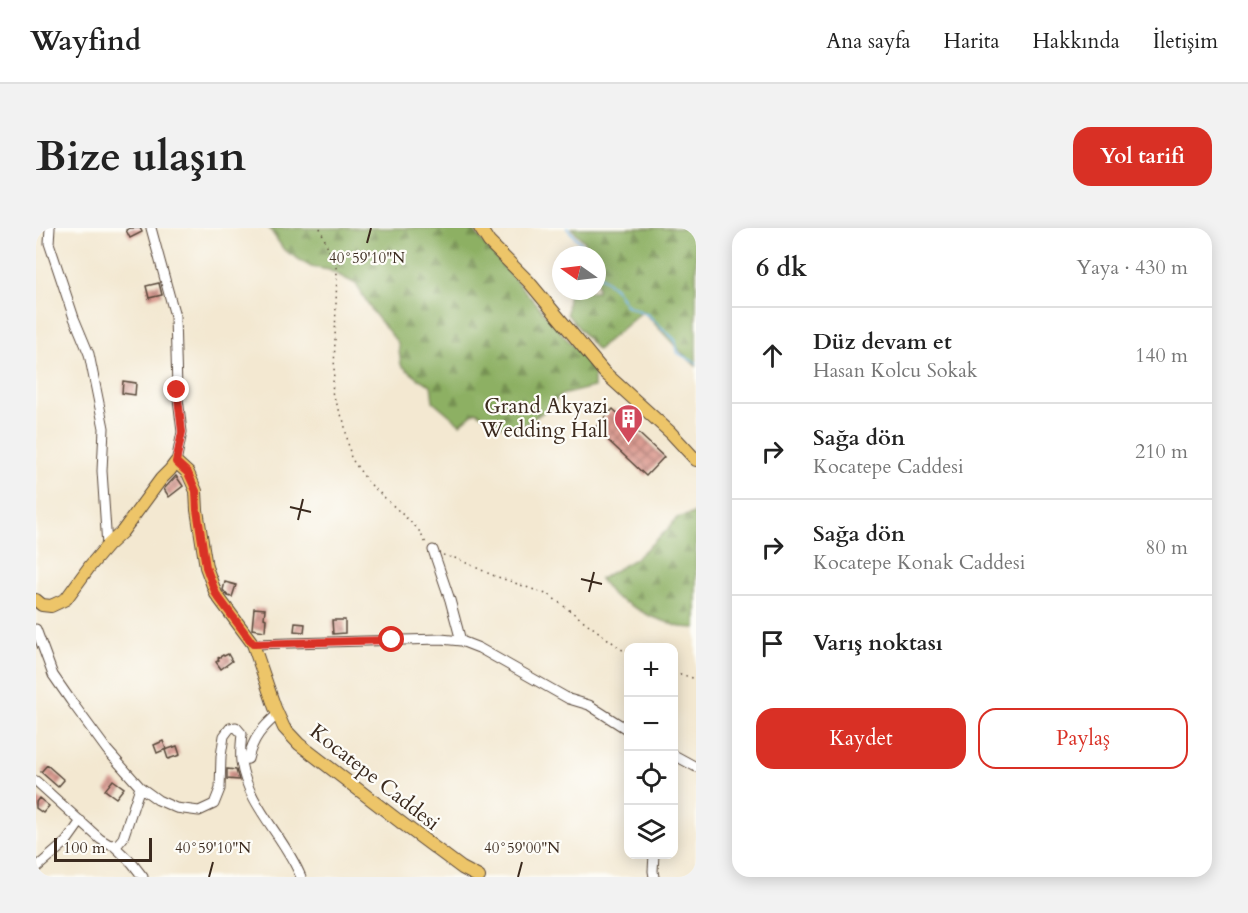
<!DOCTYPE html>
<html lang="tr">
<meta charset="utf-8">
<style>
:root{--surface:#fff;--page:#f2f2f2;--text:#222;--muted:#767676;--line:#e0e0e0;--accent:#d93025}
body{margin:0;font-family:Cardo,serif;background:var(--page);color:var(--text)}
.controls{position:absolute;right:18px;bottom:18px;display:grid;overflow:hidden;border-radius:12px;box-shadow:0 3px 15px #0003}
.controls button{width:54px;height:54px;display:grid;place-items:center;padding:0;border:0;border-bottom:2px solid var(--line);background:var(--surface);color:var(--text);font:30px sans-serif}
.compass{position:absolute;left:516px;top:18px;width:54px;height:54px;border-radius:50%;background:var(--surface);box-shadow:0 3px 15px #0003;rotate:284deg}
.scale{position:absolute;left:18px;bottom:15px;width:98px;box-sizing:border-box;padding-left:6px;border:3px solid #3b2a1e;border-top:0;font-size:16px;line-height:21px;white-space:nowrap;color:#3b2a1e;-webkit-text-stroke:4px #fdfcf7;paint-order:stroke}
.stop{position:absolute;width:18px;height:18px;margin:-14px;border:4px solid #d93025;border-radius:50%;background:#fff}
.stop.end{background:#d93025;border-color:#fff;box-shadow:0 2px 6px #0008}
.list{margin:0;padding:0;list-style:none}
h2{display:flex;justify-content:space-between;align-items:center;height:78px;margin:0;padding:0 24px;font-size:26px}
h2 small{font-size:20px;font-weight:400;color:var(--muted)}
.list li{display:grid;grid-template-columns:39px 1fr auto;gap:18px;align-items:center;box-sizing:border-box;height:96px;padding:0 24px;border-top:2px solid var(--line)}
.list b{display:block;font-size:22px;white-space:nowrap}
.list p{margin:0;font-size:20px;white-space:nowrap;color:var(--muted)}
.list em{font-size:20px;font-style:normal;color:var(--muted)}
.actions{display:flex;gap:12px;padding:18px 24px}
.actions a{flex:1;padding:14px 0;border:2px solid var(--accent);border-radius:18px;text-align:center;font-size:21px;color:var(--accent)}
.actions .main{background:var(--accent);color:#fff}
.icon{flex:none;width:33px;height:33px;fill:none;stroke:currentColor;stroke-width:2;stroke-linecap:round;stroke-linejoin:round}
.map{position:relative;flex:none;width:660px;height:649px;overflow:hidden;border-radius:18px}
header{display:flex;align-items:center;gap:36px;box-sizing:border-box;height:84px;padding:0 30px;background:var(--surface);border-bottom:2px solid var(--line)}
header strong{font-size:28px}
nav{display:flex;gap:33px;margin-inline-start:auto;font-size:21px}
.intro{display:flex;align-items:center;justify-content:space-between;box-sizing:border-box;height:144px;padding:0 36px}
h1{margin:0;font-size:42px}
.button{padding:15px 27px;border-radius:18px;background:var(--accent);color:#fff;font-size:21px;font-weight:700}
main{display:flex;gap:36px;padding:0 36px}
aside{flex:1;background:var(--surface);border-radius:18px;box-shadow:0 3px 15px #0003}
.map>svg:first-child{display:block}
</style>
<header>
<strong>Wayfind</strong>
<nav><a>Ana sayfa</a><a>Harita</a><a>Hakkında</a><a>İletişim</a></nav>
</header>
<div class="intro"><h1>Bize ulaşın</h1><a class="button">Yol tarifi</a></div>
<main>
<div class="map">
<svg width="660" height="649" viewBox="0 0 660 649">
<defs>
<pattern id="forest-firs" width="22" height="20" patternUnits="userSpaceOnUse" patternTransform="scale(1.5)"><rect width="22" height="20" fill="#8db063"/><path d="M5 1l3.5 6h-7zM16 11l3.5 6h-7z" fill="#748f51"/></pattern>
<pattern id="building-cross-hatch" width="8" height="8" patternUnits="userSpaceOnUse" patternTransform="scale(1.5)"><rect width="8" height="8" fill="#db9c92"/><path d="M0 0l8 8M0 8l8-8" fill="none" stroke="#b37f77"/></pattern>
</defs>
<rect width="100%" height="100%" fill="#fdfcf7"/>
<filter id="ink" filterUnits="userSpaceOnUse"><feTurbulence type="fractalNoise" baseFrequency=".0167" numOctaves="2"/><feDisplacementMap in="SourceGraphic" scale="12" xChannelSelector="R" yChannelSelector="G"/><feConvolveMatrix kernelMatrix="1 2 1 2 8 2 1 2 1" color-interpolation-filters="sRGB"/></filter>
<filter id="wash" filterUnits="userSpaceOnUse"><feTurbulence type="fractalNoise" baseFrequency=".008" numOctaves="4" result="noise"/><feDisplacementMap in="SourceGraphic" scale="24" xChannelSelector="R" yChannelSelector="G"/><feGaussianBlur stdDeviation="1.35" result="paint"/><feColorMatrix in="noise" values="0 0 0 0 0 0 0 0 0 0 0 0 0 0 0 0 0 1.4 0 .05"/><feComposite in="paint" operator="in"/></filter>
<g filter="url(#wash)">
<rect width="100%" height="100%" fill="#f3e8d1"/>
<!-- forest -->
<path fill="url(#forest-firs)" stroke="#646d40" stroke-width="1.5" d="M 233,0 L 436,0 L 448,16 L 558,142 L 558,159 L 525,167 L 509,183 L 485,199 L 464,198 L 440,183 L 424,196 L 397,173 L 395,157 L 383,151 L 365,137 L 362,115 L 337,84 L 320,56 L 293,42 L 275,39 L 248,22 Z
M 535,0 L 660,0 L 660,138 L 646,125 L 607,83 L 561,122 L 531,86 L 532,63 L 561,63 L 561,27 L 553,27 L 549,14 Z
M 660,285 L 660,400 L 644,399 L 614,388 L 577,368 L 564,351 L 599,331 L 630,303 L 641,290 Z"/>
<g fill="none" stroke-linecap="round" stroke-linejoin="round">
<!-- stream -->
<path stroke="#73b6e8" stroke-width="2" d="M 531,0 L 545,15 L 549,27
M 561,45 L 579,60 L 590,77 L 612,87 L 639,112 L 642,125 L 660,135"/>
</g>
<g id="blocks">
<!-- building -->
<path fill="url(#building-cross-hatch)" d="M 94,0 L 104,0 L 106,4 L 94,10 L 90,2 Z
M 123,55 L 126,67 L 113,70 L 110,58 Z
M 87,153 L 100,155 L 99,167 L 86,165 Z
M 577,181 L 628,229 L 610,248 L 559,200 Z
M 140,248 L 147,258 L 133,269 L 128,261 Z
M 189,354 L 200,357 L 196,369 L 192,368 L 187,362 Z
M 218,380 L 229,381 L 228,390 L 230,391 L 229,403 L 216,401 Z
M 296,392 L 309,392 L 309,405 L 297,406 Z
M 259,395 L 269,396 L 268,404 L 258,403 Z
M 192,426 L 196,433 L 185,441 L 180,434 L 183,432 L 182,430 L 187,427 L 188,428 Z
M 127,513 L 130,521 L 121,525 L 118,517 Z
M 141,518 L 144,527 L 132,531 L 129,522 Z
M 11,537 L 28,552 L 22,559 L 5,544 Z
M 191,541 L 200,542 L 203,552 L 191,551 Z
M 77,552 L 88,560 L 80,570 L 69,562 Z
M 3,570 L 13,578 L 7,585 L 0,580 L 0,574 Z"/>
</g>
</g>
<g filter="url(#ink)">
<use href="#blocks" fill-opacity="0" stroke="#574639" stroke-width="1.5"/>
<g fill="none" stroke-linecap="round" stroke-linejoin="round">
<defs>
<path id="minor" d="M 14,0 L 13,15 L 38,90 L 53,126 L 68,200 L 66,243 L 71,318
M 115,0 L 139,88 L 141,162 L 146,204 L 140,234
M 397,322 L 414,372 L 425,413
M 0,401 L 17,447 L 35,473 L 71,522 L 104,559 L 122,572 L 140,580 L 163,583 L 178,576 L 184,561 L 185,528 L 188,508 L 194,500 L 200,499 L 206,506 C 205,515 204,525 205,534 C 212,578 249,609 265,649
M 217,416 L 405,411 L 425,413 L 443,420 L 533,471 L 553,477 L 592,502
M 638,527 L 660,539
M 205,532 L 212,531 C 217,510 226,500 242,486
M 0,553 L 64,611 L 74,617 L 82,616 L 87,610 L 104,559
M 77,617 L 96,635 L 107,649
M 618,626 L 617,643 L 618,649
M 0,640 L 30,614 L 45,593"/>
<path id="major" d="M 444,0 L 453,14 L 493,54 L 568,144 L 635,205 L 660,232
M 0,372 L 6,377 L 15,378 L 30,371 L 54,338 L 71,318 L 86,304 L 125,251 L 134,242 L 140,234 L 152,245 L 160,263 L 161,282 L 170,339 L 180,366 L 217,416 L 239,480 L 248,500 L 263,516 L 367,596 L 426,640 L 443,649"/>
</defs>
<!-- minor casing -->
<use href="#minor" stroke="#574639" stroke-width="11"/>
<!-- major casing -->
<use href="#major" stroke="#574639" stroke-width="14"/>
<!-- path -->
<path stroke="#574639" stroke-width="1.5" stroke-dasharray="1.5 4.5" stroke-linecap="butt" d="M 284,0 L 301,42 L 298,145 L 296,164 L 308,194 L 315,230 L 332,254 L 382,301 L 391,317
M 407,327 L 422,331 L 456,347 L 513,367 L 592,426
M 638,444 L 660,451"/>
<!-- minor -->
<use href="#minor" stroke="#fff" stroke-width="9"/>
<!-- major -->
<use href="#major" stroke="#edc569" stroke-width="12"/>
</g>
</g>
<g fill="none" stroke-linecap="round" stroke-linejoin="round" filter="url(#ink)">
<!-- route -->
<path stroke="#d93025" stroke-width="8" d="M 141,162 L 146,204 L 140,234 L 152,245 L 160,263 L 161,282 L 170,339 L 180,366 L 217,416 L 356,412"/>
</g>
<!-- ticks -->
<path fill="none" stroke="#3b2a1e" stroke-width="2" d="M 331,15 L 335,0M 254,279 L 275,284M 262,292 L 267,271M 545,351 L 566,356M 553,364 L 558,344M 173,649 L 177,634M 482,649 L 486,634"/>
<!-- icons -->
<defs>
<symbol id="building-pin" viewBox="-11 -11 22 30"><path d="M0 17L-7.5 6A9.5 9.5 0 1 1 7.5 6Z" fill="#d1495b" stroke="#fdfcf7"/><path d="M-4-6H4V6H1V3H-1V6H-4ZM-2.5-4.3h1.7v1.8h-1.7ZM.8-4.3h1.7v1.8H.8ZM-2.5-1h1.7V.8h-1.7ZM.8-1h1.7V.8H.8Z" fill="#fff"/></symbol>
</defs>
<g fill-rule="evenodd">
<use href="#building-pin" x="576" y="174" width="33" height="45"/>
</g>
<g text-anchor="middle" stroke-width="4.5" stroke-linejoin="round" paint-order="stroke">
<!-- poi labels -->
<g font-size="21" fill="#3b2a1e" stroke="#fdfcf7" text-anchor="end">
<text x="572" y="185">Grand Akyazi<tspan x="572" dy="24">Wedding Hall</tspan></text>
</g>
<!-- street labels -->
<g font-size="21" fill="#3b2a1e" stroke="#fdfcf7">
<text transform="translate(339 549) rotate(38)" y="7">Kocatepe Caddesi</text>
</g>
</g>
<g font-size="15" text-anchor="middle" fill="#3b2a1e" stroke="#fdfcf7" stroke-width="4.5" stroke-linejoin="round" paint-order="stroke">
<text x="331" y="35">40°59'10"N</text>
<text x="177" y="625">40°59'10"N</text>
<text x="486" y="625">40°59'00"N</text>
</g>
</svg>
<div class="controls">
<button>+</button>
<button>−</button>
<button><svg class="icon" aria-label="locate" viewBox="0 0 24 24"><circle cx="12" cy="12" r="6"/><path d="M12 2v4M12 18v4M2 12h4M18 12h4"/></svg></button>
<button><svg class="icon" aria-label="layers" viewBox="0 0 24 24"><path d="M12 4l9 5-9 5-9-5zM3 14l9 5 9-5"/></svg></button>
</div>
<svg class="compass" viewBox="-18 -18 36 36"><path d="M0-13l5 13h-10z" fill="#e53935"/><path d="M0 13l5-13h-10z" fill="#767676"/></svg>
<div class="scale">100 m</div>
<div class="stop" style="left:356px;top:412px"></div>
<div class="stop end" style="left:141px;top:162px"></div>
</div>
<aside>
<h2>6 dk<small>Yaya · 430 m</small></h2>
<ul class="list">
<li><svg class="icon" aria-label="ahead" viewBox="0 0 24 24"><path d="M12 20V5M6 11l6-6 6 6"/></svg><div><b>Düz devam et</b><p>Hasan Kolcu Sokak</p></div><em>140 m</em></li>
<li><svg class="icon" aria-label="right" viewBox="0 0 24 24"><path d="M7 20v-9h11M14 6l5 5-5 5"/></svg><div><b>Sağa dön</b><p>Kocatepe Caddesi</p></div><em>210 m</em></li>
<li><svg class="icon" aria-label="right" viewBox="0 0 24 24"><path d="M7 20v-9h11M14 6l5 5-5 5"/></svg><div><b>Sağa dön</b><p>Kocatepe Konak Caddesi</p></div><em>80 m</em></li>
<li><svg class="icon" aria-label="arrive" viewBox="0 0 24 24"><path d="M6 21V4h12l-3 4 3 4H6"/></svg><div><b>Varış noktası</b></div></li>
</ul>
<div class="actions"><a class="main">Kaydet</a><a>Paylaş</a></div>
</aside>
</main>
